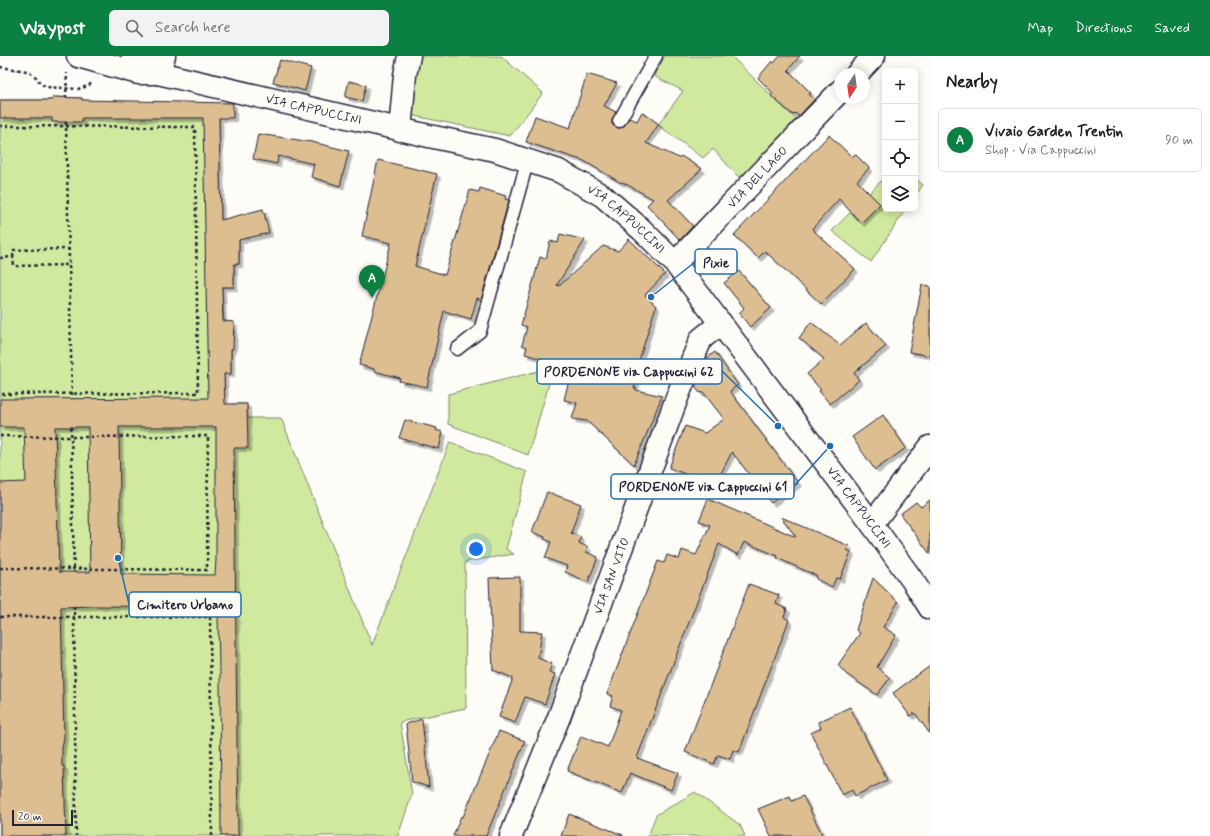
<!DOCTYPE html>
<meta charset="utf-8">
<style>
:root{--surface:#fff;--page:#f2f2f2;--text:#202124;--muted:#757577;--line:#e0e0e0;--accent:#0b8043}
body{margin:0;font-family:Mynerve,sans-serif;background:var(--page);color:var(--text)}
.controls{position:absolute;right:12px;top:12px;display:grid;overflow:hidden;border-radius:6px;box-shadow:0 2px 10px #0003}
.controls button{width:36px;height:36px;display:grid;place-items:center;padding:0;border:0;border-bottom:1px solid var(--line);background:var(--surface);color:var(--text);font:20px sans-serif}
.compass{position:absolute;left:834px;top:12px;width:36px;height:36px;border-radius:50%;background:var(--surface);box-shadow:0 2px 10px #0003;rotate:193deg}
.scale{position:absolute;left:12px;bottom:10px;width:61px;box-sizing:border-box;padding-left:4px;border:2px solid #22223b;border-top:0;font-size:11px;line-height:14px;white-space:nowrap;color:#22223b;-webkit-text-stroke:3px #fdfcf7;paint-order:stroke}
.you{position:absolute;left:476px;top:493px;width:14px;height:14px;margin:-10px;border:3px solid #fff;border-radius:50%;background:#1a73e8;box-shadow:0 0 0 6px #1a73e833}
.badge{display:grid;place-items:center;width:26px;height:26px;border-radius:50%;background:var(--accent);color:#fff;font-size:13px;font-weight:700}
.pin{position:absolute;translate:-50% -33px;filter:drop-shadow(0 1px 2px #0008)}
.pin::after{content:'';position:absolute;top:21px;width:14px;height:12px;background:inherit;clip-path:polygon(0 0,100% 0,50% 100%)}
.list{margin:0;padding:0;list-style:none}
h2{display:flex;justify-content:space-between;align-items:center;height:52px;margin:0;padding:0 16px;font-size:17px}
h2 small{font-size:13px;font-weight:400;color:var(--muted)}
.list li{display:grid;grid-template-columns:26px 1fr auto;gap:12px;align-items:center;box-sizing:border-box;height:64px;margin:0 8px 8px;padding:0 8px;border:1px solid var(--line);border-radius:6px}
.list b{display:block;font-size:15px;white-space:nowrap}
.list p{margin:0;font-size:13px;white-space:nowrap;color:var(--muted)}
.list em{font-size:13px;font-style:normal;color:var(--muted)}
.icon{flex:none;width:22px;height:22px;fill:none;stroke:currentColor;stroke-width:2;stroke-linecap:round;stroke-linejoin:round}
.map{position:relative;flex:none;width:930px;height:780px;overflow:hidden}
header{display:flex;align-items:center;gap:24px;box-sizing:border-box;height:56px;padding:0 20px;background:var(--accent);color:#fff}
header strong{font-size:19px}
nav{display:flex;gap:22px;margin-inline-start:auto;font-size:14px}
.search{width:280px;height:36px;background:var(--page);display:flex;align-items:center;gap:10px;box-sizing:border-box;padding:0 14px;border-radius:6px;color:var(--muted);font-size:15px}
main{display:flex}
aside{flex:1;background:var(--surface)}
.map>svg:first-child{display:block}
</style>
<header>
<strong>Waypost</strong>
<div class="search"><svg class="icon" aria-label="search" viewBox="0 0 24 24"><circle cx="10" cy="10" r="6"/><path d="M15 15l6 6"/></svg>Search here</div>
<nav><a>Map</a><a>Directions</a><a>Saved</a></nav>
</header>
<main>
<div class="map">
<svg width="930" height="780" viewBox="0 0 930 780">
<defs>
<filter id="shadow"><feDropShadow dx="3.5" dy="3.5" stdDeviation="0" flood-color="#0004"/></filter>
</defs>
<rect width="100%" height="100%" fill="#fdfcf7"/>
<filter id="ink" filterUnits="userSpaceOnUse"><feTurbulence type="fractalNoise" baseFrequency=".025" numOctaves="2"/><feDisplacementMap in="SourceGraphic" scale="8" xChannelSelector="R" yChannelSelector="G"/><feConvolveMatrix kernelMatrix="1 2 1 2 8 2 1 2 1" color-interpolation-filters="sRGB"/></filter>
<g filter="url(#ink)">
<!-- green -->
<path fill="#d1e99f" stroke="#7a866d" d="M 423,0 L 501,0 L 543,37 L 510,80 L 410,59 L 418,1 Z
M 665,0 L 731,0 L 799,66 L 743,126 L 713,93 L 703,102 L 658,69 L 683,35 L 654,20 Z
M 53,41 L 82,42 L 82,44 L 219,50 L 221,169 L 234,185 L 239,185 L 239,208 L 234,209 L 234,231 L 222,231 L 224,265 L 234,266 L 234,277 L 231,293 L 231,318 L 224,318 L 225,353 L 232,348 L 247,348 L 248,362 L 281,362 L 372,589 L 450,386 L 527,416 L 506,493 L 514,498 L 465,506 L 466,652 L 400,666 L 412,738 L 398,780 L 0,780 L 0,44 L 52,44 Z
M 885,121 L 885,153 L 906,153 L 871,206 L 832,175 Z
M 915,122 L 923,129 L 915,140 Z
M 554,311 L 528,399 L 448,368 L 448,338 Z
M 695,736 L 740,769 L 745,780 L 648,780 L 656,759 Z"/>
<!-- building -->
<path fill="#dcbe90" stroke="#22223b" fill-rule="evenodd" filter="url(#shadow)" d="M 780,0 L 800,0 L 788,14 L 811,37 L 809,38 L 814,44 L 799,60 L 795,57 L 793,59 L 778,46 L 771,40 L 773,37 L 758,22 L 772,5 L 774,7 Z
M 280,4 L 311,12 L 305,35 L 273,26 Z
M 587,18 L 617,27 L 604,50 L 616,56 L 612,65 L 612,68 L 615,71 L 619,72 L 623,71 L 629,62 L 637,65 L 642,56 L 659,68 L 646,87 L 679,102 L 681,100 L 702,113 L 668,144 L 693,170 L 680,184 L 647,149 L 653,143 L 622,126 L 621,127 L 584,105 L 526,86 L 535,60 L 570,72 Z
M 349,25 L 366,29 L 362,45 L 345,41 Z
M 53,41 L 82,42 L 82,44 L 233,47 L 233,62 L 219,62 L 221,164 L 263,153 L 269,177 L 239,184 L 239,208 L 234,208 L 234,231 L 222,231 L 223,265 L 234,266 L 233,293 L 231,293 L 231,318 L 224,318 L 225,348 L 247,348 L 248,392 L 234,392 L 238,780 L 221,780 L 220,613 L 219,612 L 218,560 L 209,551 L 95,550 L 61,551 L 64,681 L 62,692 L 62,710 L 64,710 L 66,780 L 0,780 L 0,427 L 26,426 L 24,371 L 0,371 L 0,343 L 208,342 L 203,62 L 82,62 L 82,66 L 52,66 L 52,62 L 0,62 L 0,44 L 53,44 ZM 55,371 L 88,371 L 90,516 L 59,516 ZM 119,371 L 216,371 L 216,503 L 215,519 L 121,518 Z
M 258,78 L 312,86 L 349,95 L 340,130 L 311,121 L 314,108 L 278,100 L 277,108 L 253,103 Z
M 829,79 L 852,101 L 855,98 L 869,112 L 857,125 L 880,148 L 861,167 L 839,143 L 812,173 L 855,213 L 821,248 L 765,195 L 758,202 L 734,179 Z
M 378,104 L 437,118 L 415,210 L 445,219 L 470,134 L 479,136 L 480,132 L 506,140 L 505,143 L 509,144 L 481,244 L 477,242 L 471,263 L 444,255 L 427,331 L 399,325 L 400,322 L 374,315 L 374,313 L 359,309 L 391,187 L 362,180 Z
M 560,178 L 585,184 L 557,229 L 559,230 L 603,190 L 618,195 L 629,183 L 665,218 L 645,239 L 656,250 L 635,317 L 639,318 L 634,332 L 636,332 L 636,334 L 662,340 L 634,409 L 587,365 L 572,363 L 577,347 L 564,344 L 572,312 L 525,298 L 527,291 L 522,289 L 527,271 L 521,269 L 540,201 L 546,203 L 550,185 L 558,187 Z
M 739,215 L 771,252 L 750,271 L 739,257 L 744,252 L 724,227 Z
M 922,229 L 930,230 L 930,300 L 909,296 Z
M 811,266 L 840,289 L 866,267 L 886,290 L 854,317 L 859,324 L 830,348 L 819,335 L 821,334 L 807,318 L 824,303 L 799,282 Z
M 715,296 L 738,329 L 730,335 L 798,427 L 771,447 L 732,396 L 715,429 L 669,412 L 685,370 L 705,377 L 724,363 L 703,336 L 700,337 L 695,331 L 707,302 Z
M 883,359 L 906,392 L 875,414 L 852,381 Z
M 405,364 L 437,372 L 436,374 L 443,376 L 439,393 L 399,382 Z
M 547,436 L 581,448 L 571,477 L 581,481 L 579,487 L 588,491 L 586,496 L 598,501 L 588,526 L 565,516 L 567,510 L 545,502 L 551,486 L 544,483 L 545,481 L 532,476 Z
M 708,443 L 796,481 L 781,461 L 849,490 L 847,494 L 851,496 L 840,523 L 836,522 L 832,531 L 816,523 L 817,520 L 777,502 L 778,500 L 744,486 L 738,499 L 719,488 L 637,702 L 678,717 L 671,734 L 630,717 L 622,737 L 567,715 L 581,680 L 608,691 L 621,654 L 610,650 L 613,640 L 607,638 L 658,505 L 664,507 L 667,499 L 679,503 L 682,494 L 696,499 L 710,469 L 699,465 Z
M 930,444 L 930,498 L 900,458 L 916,446 L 921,451 Z
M 520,521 L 520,575 L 542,576 L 538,602 L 552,608 L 549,616 L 555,618 L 545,648 L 525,641 L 515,667 L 499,661 L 513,622 L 493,614 L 489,522 Z
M 873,522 L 898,546 L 883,571 L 896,579 L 877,611 L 890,622 L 877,639 L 846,618 L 838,609 L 860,577 L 856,574 Z
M 749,528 L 779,539 L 776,548 L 787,553 L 784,561 L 789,564 L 739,696 L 733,694 L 730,703 L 718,699 L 714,708 L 685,696 Z
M 930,610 L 930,678 L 915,657 L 910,660 L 893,637 Z
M 850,651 L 887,724 L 855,740 L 852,734 L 842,739 L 811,677 L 821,672 L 818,666 Z
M 422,663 L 429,731 L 412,726 L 406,668 Z
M 499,675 L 525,685 L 486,780 L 453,780 L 461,760 L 463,761 Z
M 790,740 L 792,745 L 803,740 L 823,780 L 771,780 L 758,753 Z
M 569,758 L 623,779 L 623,780 L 561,780 Z"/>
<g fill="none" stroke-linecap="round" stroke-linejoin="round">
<defs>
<path id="service" d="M 619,65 L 656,0
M 457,293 L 480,275 L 528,103"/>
<g id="minor">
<path d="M 158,17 L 164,0"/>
<path d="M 857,18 L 874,0"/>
<path d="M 400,74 L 405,19 L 409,0"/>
<path id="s1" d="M 675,207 L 840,35"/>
<path d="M 872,468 L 930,391"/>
<path id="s2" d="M 511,780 L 559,661 L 678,339 L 701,283 L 721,267"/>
</g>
<g id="secondary">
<path d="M 78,0 L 138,17 L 158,17 L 142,4 L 133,0"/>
<path id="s3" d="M 158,17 L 429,80 L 495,94 L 559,115 L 603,140 L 642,174 L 675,207 L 872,468 L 915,528 L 930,552"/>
</g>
</defs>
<!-- service casing -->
<use href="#service" stroke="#22223b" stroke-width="15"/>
<!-- minor casing -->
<use href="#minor" stroke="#22223b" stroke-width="25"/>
<!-- secondary casing -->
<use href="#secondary" stroke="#22223b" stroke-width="25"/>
<!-- path -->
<path stroke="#22223b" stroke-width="2.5" stroke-dasharray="3 3" stroke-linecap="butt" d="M 0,11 L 27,15 L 36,21 L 40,27 L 46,31 L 78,33 L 88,30 L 93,26
M 66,42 L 67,17
M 66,66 L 72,343
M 0,70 L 195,71 L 198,337 L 0,338
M 13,201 L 14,194 L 69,193
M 0,202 L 13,201 L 14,210 L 69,209
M 71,371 L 74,516
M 0,380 L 71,381 L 208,380 L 207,514 L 0,512
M 74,550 L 76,780
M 0,561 L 210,561 L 212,780"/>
<!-- service -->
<use href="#service" stroke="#fdfcf7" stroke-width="12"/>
<!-- minor -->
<use href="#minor" stroke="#fdfcf7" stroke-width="22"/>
<!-- secondary -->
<use href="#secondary" stroke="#fdfcf7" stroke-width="22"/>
</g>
</g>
<g text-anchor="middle" stroke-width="4" stroke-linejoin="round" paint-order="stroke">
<!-- street labels -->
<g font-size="12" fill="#22223b" stroke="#fdfcf7">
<text dy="4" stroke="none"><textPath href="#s3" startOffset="160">VIA CAPPUCCINI</textPath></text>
<text dy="4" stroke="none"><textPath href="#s1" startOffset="119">VIA DEL LAGO</textPath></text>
<text dy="4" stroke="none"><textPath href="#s3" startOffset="496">VIA CAPPUCCINI</textPath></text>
<text dy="4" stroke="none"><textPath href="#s3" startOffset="868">VIA CAPPUCCINI</textPath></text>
<text dy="4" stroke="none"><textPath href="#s2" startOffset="279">VIA SAN VITO</textPath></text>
</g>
</g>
<!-- callouts -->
<path fill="none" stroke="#1f6fb2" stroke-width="1.5" d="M651 241L695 206M778 370L722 315M830 390L794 430M118 502L129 548"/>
<g fill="#1f6fb2" stroke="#fdfcf7" stroke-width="1.5">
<circle cx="651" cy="241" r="4"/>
<circle cx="778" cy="370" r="4"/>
<circle cx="830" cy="390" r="4"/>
<circle cx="118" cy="502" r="4"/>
</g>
<g fill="#fdfcf7" stroke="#1f6fb2" stroke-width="1.5">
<rect x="695" y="193" width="42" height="25" rx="4"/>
<rect x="537" y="303" width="185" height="25" rx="4"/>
<rect x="611" y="418" width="183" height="25" rx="4"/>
<rect x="129" y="536" width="112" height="25" rx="4"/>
</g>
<g font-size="13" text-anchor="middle" font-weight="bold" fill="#22223b">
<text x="716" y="211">Pixie</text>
<text x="629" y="320">PORDENONE via Cappuccini 62</text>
<text x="703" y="435">PORDENONE via Cappuccini 61</text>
<text x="185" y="553">Cimitero Urbano</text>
</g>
</svg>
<div class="controls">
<button>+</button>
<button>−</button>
<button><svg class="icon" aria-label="locate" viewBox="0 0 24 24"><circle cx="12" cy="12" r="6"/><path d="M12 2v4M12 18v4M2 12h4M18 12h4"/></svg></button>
<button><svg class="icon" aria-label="layers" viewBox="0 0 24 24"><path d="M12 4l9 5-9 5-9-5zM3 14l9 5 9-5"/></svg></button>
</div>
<svg class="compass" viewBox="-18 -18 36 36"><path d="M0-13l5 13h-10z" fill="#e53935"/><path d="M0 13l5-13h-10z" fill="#757577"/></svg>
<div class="scale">20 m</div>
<div class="you"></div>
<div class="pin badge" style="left:372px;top:242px">A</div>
</div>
<aside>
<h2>Nearby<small></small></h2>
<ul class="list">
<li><span class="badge">A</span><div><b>Vivaio Garden Trentin</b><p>Shop · Via Cappuccini</p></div><em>90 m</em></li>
</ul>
</aside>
</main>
